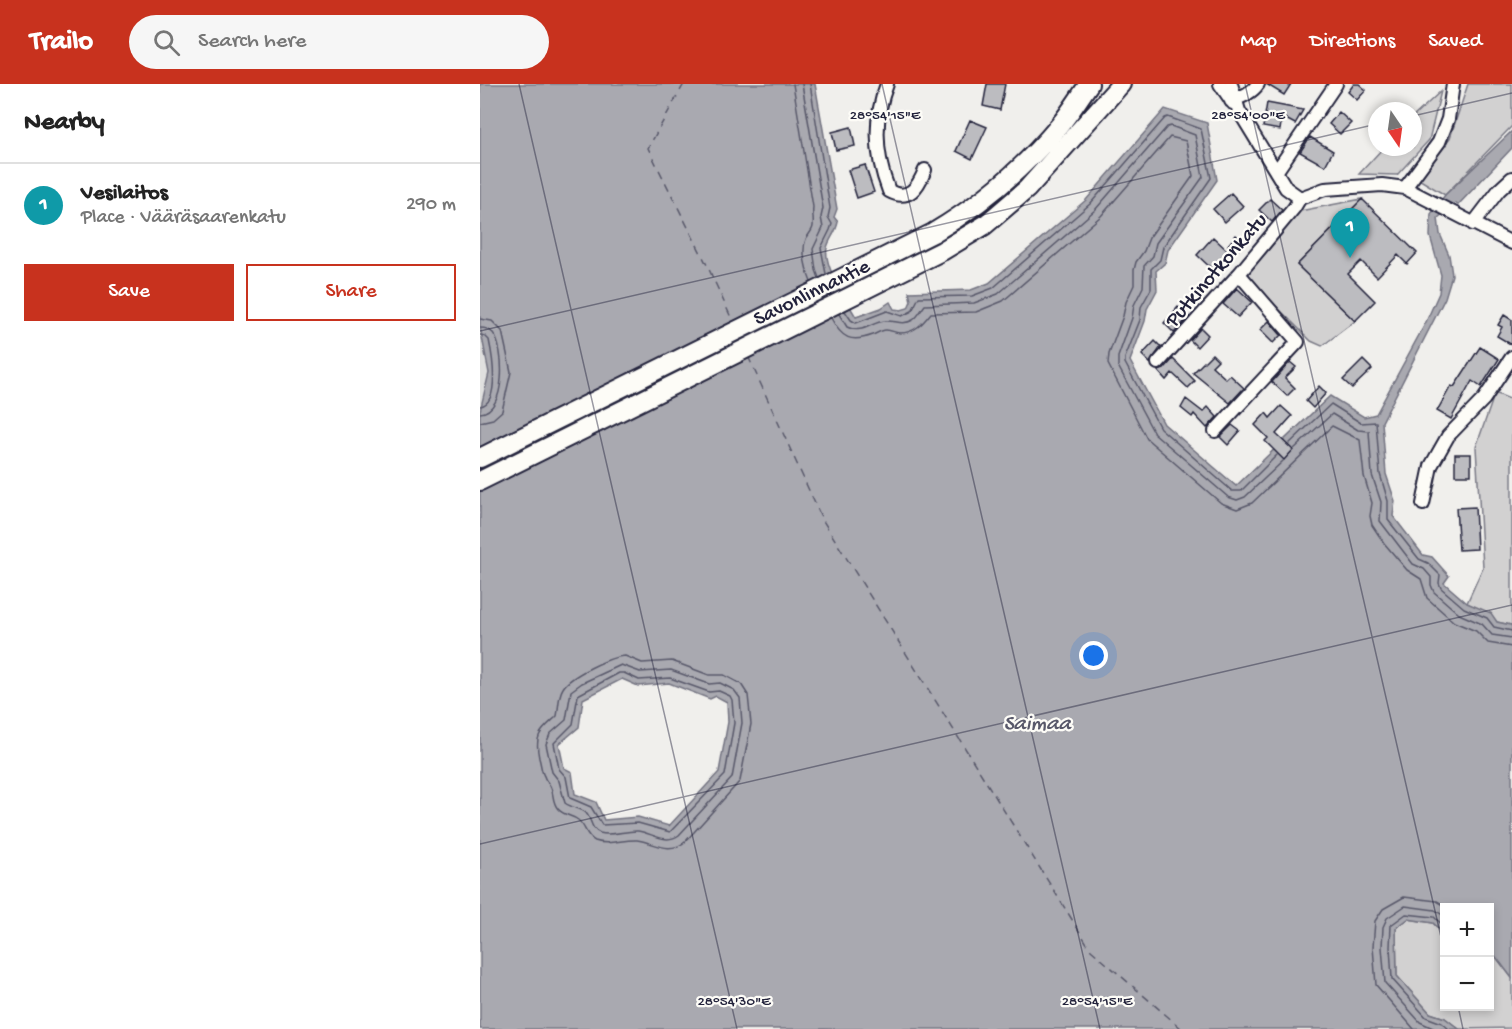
<!DOCTYPE html>
<meta charset="utf-8">
<style>
:root{--surface:#fff;--page:#f6f6f6;--text:#222;--muted:#767676;--line:#e0e0e0;--accent:#c8321e}
body{margin:0;font-family:"Gochi Hand",sans-serif;background:var(--page);color:var(--text)}
.controls{position:absolute;right:18px;bottom:18px;display:grid;overflow:hidden;border-radius:0px;box-shadow:0 3px 9px #0003}
.controls button{width:54px;height:54px;display:grid;place-items:center;padding:0;border:0;border-bottom:2px solid var(--line);background:var(--surface);color:var(--text);font:30px sans-serif}
.compass{position:absolute;left:888px;top:18px;width:54px;height:54px;border-radius:50%;background:var(--surface);box-shadow:0 3px 9px #0003;rotate:167deg}
.you{position:absolute;left:614px;top:572px;width:21px;height:21px;margin:-15px;border:4px solid #fff;border-radius:50%;background:#1a73e8;box-shadow:0 0 0 9px #1a73e833}
.badge{display:grid;place-items:center;width:39px;height:39px;border-radius:50%;background:var(--accent);color:#fff;font-size:20px;font-weight:700}
.pin{position:absolute;translate:-50% -50px;filter:drop-shadow(0 2px 3px #0008)}
.pin::after{content:'';position:absolute;top:32px;width:21px;height:18px;background:inherit;clip-path:polygon(0 0,100% 0,50% 100%)}
.list{margin:0;padding:0;list-style:none}
h2{display:flex;justify-content:space-between;align-items:center;height:78px;margin:0;padding:0 24px;font-size:26px}
h2 small{font-size:20px;font-weight:400;color:var(--muted)}
.list li{display:grid;grid-template-columns:39px 1fr auto;gap:18px;align-items:center;box-sizing:border-box;height:84px;padding:0 24px;border-top:2px solid var(--line)}
.list b{display:block;font-size:22px;white-space:nowrap}
.list p{margin:0;font-size:20px;white-space:nowrap;color:var(--muted)}
.list em{font-size:20px;font-style:normal;color:var(--muted)}
.actions{display:flex;gap:12px;padding:18px 24px}
.actions a{flex:1;padding:14px 0;border:2px solid var(--accent);border-radius:0px;text-align:center;font-size:21px;color:var(--accent)}
.actions .main{background:var(--accent);color:#fff}
.icon{flex:none;width:33px;height:33px;fill:none;stroke:currentColor;stroke-width:2;stroke-linecap:round;stroke-linejoin:round}
.map{position:relative;flex:none;width:1032px;height:945px;overflow:hidden}
header{display:flex;align-items:center;gap:36px;box-sizing:border-box;height:84px;padding:0 30px;background:var(--accent);color:#fff}
header strong{font-size:28px}
nav{display:flex;gap:33px;margin-inline-start:auto;font-size:21px}
.search{width:420px;height:54px;background:var(--page);display:flex;align-items:center;gap:15px;box-sizing:border-box;padding:0 21px;border-radius:33px;color:var(--muted);font-size:22px}
main{display:flex}
aside{flex:1;background:var(--surface)}
.map>svg:first-child{display:block}
</style>
<header>
<strong>Trailo</strong>
<div class="search"><svg class="icon" aria-label="search" viewBox="0 0 24 24"><circle cx="10" cy="10" r="6"/><path d="M15 15l6 6"/></svg>Search here</div>
<nav><a>Map</a><a>Directions</a><a>Saved</a></nav>
</header>
<main>
<aside>
<h2>Nearby<small></small></h2>
<ul class="list">
<li><span class="badge" style="background:#0f9aa8">1</span><div><b>Vesilaitos</b><p>Place · Vääräsaarenkatu</p></div><em>290 m</em></li>
</ul>
<div class="actions"><a class="main">Save</a><a>Share</a></div>
</aside>
<div class="map">
<svg width="1032" height="945" viewBox="0 0 1032 945">
<rect width="100%" height="100%" fill="#f0efec"/>
<filter id="ink" filterUnits="userSpaceOnUse"><feTurbulence type="fractalNoise" baseFrequency=".0167" numOctaves="2"/><feDisplacementMap in="SourceGraphic" scale="12" xChannelSelector="R" yChannelSelector="G"/><feConvolveMatrix kernelMatrix="1 2 1 2 8 2 1 2 1" color-interpolation-filters="sRGB"/></filter>
<g filter="url(#ink)">
<!-- built -->
<path fill="#e0e0df" d="M 0,243 L 9,289 L 0,327 Z"/>
<!-- green -->
<path fill="#d2d1d1" stroke="#7a7a86" stroke-width="1.5" d="M 988,0 L 1032,0 L 1032,42 L 965,111 L 937,94 L 970,54 Z
M 961,7 L 949,56 L 917,91 L 879,90 L 904,63 L 933,63 L 933,33 Z
M 882,115 L 817,181 L 875,237 L 842,262 L 831,257 L 773,199 L 768,192 L 771,179 L 820,127 Z
M 1015,309 L 1032,316 L 1032,543 L 1030,541 L 1017,538 L 987,519 L 1003,483 L 996,363 Z
M 928,835 L 953,839 L 964,850 L 964,922 L 1010,922 L 1010,867 L 1013,869 L 1032,894 L 1032,944 L 979,945 L 965,934 L 950,929 L 917,892 L 916,844 Z"/>
<!-- water -->
<path fill="#a9a9b0" stroke="#737381" stroke-width="1.5" fill-rule="evenodd" d="M 0,0 L 335,0 L 357,125 L 354,133 L 358,138 C 356,149 349,155 347,164 C 343,182 367,217 376,233 L 401,224 L 410,218 L 414,225 L 421,226 L 428,224 L 431,217 L 429,208 L 491,206 L 509,199 L 606,116 L 685,25 L 727,39 L 737,96 L 688,166 L 685,179 L 676,187 L 677,206 L 667,225 L 665,237 L 650,277 L 684,340 L 756,402 L 850,312 L 884,333 L 896,330 L 945,240 L 959,209 L 961,191 L 950,152 L 951,130 L 965,111 L 1032,47 L 1032,64 L 978,121 L 975,119 L 958,134 L 960,150 L 969,171 L 972,191 L 965,214 L 902,338 L 906,390 L 915,417 L 913,432 L 943,471 L 952,473 L 969,492 L 964,499 L 987,519 L 1011,529 L 1017,538 L 1031,541 L 1032,543 L 1032,894 L 1013,869 L 1010,867 L 1010,824 L 964,824 L 964,850 L 953,839 L 928,835 L 916,844 L 917,892 L 950,929 L 965,934 L 979,945 L 0,945 L 0,327 L 9,289 L 0,243 ZM 142,595 L 158,602 L 189,599 L 230,615 L 236,612 L 247,618 L 248,638 L 239,688 L 189,742 L 158,733 L 124,736 L 116,718 L 95,710 L 92,688 L 84,684 L 79,660 L 99,643 L 103,615 Z"/>
<g fill="none" stroke-linecap="round" stroke-linejoin="round">
<!-- shore -->
<path stroke="#58586a" stroke-width="1.5" d="M 313,0 L 333,123 C 332,130 334,136 333,142 C 333,146 328,151 326,155 C 321,167 326,187 331,198
M 322,0 L 343,124 L 341,133 L 343,144 L 333,165 L 336,186 L 339,194
M 330,0 L 350,124 L 348,133 L 352,140 L 350,146 L 341,164 L 346,190
M 365,227 L 371,236 L 376,239 L 407,227 L 422,232 L 432,227 L 439,213 L 492,212 L 513,204 L 610,120 L 685,34 L 688,33 L 721,45 L 731,94 L 683,163 L 680,176 L 671,185 L 671,205 L 661,223 L 660,236 L 645,274 L 645,279 L 680,344 L 752,407 L 761,407 L 797,371
M 359,230 L 367,243 C 382,251 391,238 405,237 C 415,236 422,242 433,236 C 439,232 441,226 445,221 L 494,219 L 518,210 L 615,126 L 687,43 L 691,42 L 715,51 L 723,93 L 676,159 L 673,172 L 664,182 L 663,203 L 654,221 L 652,234 L 638,273 L 638,282 L 674,349 L 748,413 L 757,416 L 765,413 L 803,377
M 351,234 C 362,255 371,259 393,251 C 397,249 402,246 406,246 C 411,246 416,249 420,249 C 435,249 443,239 451,229 L 496,228 L 523,217 L 621,132 L 690,53 L 706,57 L 713,92 L 669,154 L 664,167 L 656,178 L 654,186 L 654,201 L 646,218 L 643,232 L 629,270 L 628,280 L 667,355 L 741,419 L 757,425 L 772,419 L 852,342 L 880,356 L 884,392 L 892,419 L 890,432 L 892,441 L 904,459 L 927,486 L 941,495 L 947,514 L 974,538 L 996,547 L 1008,559 L 1032,563
M 0,235 L 12,237 L 22,247 L 31,288 L 22,327 L 13,335 L 0,338
M 0,244 C 5,244 9,245 13,249 C 25,264 27,328 0,329
M 0,251 L 5,252 L 9,256 C 12,270 21,319 0,322
M 809,360 L 851,320 L 881,339 L 896,338 L 900,390 L 908,417 L 908,436 L 939,475 L 948,479 L 960,491 L 959,499 L 961,504 L 984,524 L 1007,534 L 1014,543 L 1032,547
M 814,365 L 852,330 L 878,346 L 889,347 L 892,391 L 901,418 L 900,437 L 933,480 L 944,485 L 951,493 L 951,501 L 954,508 L 979,530 L 1002,540 L 1012,551 L 1032,554
M 145,572 L 162,579 L 192,577 L 229,591 L 244,591 L 261,600 L 268,611 L 271,640 L 260,697 L 205,758 C 188,771 174,758 157,756 C 143,755 129,762 115,757 C 105,752 106,742 98,736 C 92,731 84,732 78,725 C 72,718 74,711 71,704 C 70,700 65,697 64,692 C 61,687 61,680 59,674 C 54,650 61,647 77,632 C 79,623 78,612 83,604 C 90,592 131,572 145,572 Z
M 141,581 L 160,588 L 191,586 L 229,600 L 240,599 L 254,606 L 260,614 L 262,639 L 252,694 L 199,751 C 186,761 172,749 158,747 C 146,746 131,753 120,749 C 110,745 112,735 106,729 C 101,724 91,724 85,719 L 79,697 L 72,688 L 66,660 L 70,650 L 86,636 L 91,607 L 102,599 Z
M 139,589 L 144,589 L 159,596 L 190,594 L 229,608 L 239,607 L 250,612 L 252,616 L 254,639 L 245,691 L 190,748 L 158,739 L 122,741 L 111,723 L 90,714 L 86,693 L 79,685 L 74,659 L 93,640 L 98,611 Z
M 964,842 L 954,833 L 926,830 L 911,841 L 910,863 L 912,895 L 946,933 L 962,939 L 969,945
M 934,945 L 896,901 L 893,863 L 895,837 L 903,825 L 924,813 L 957,817 L 969,824
M 955,945 L 940,938 L 905,899 L 902,863 L 903,843 L 907,834 L 925,822 L 955,826 L 964,832"/>
<!-- ferry -->
<path stroke="#58586a" stroke-width="1.5" stroke-dasharray="8 6" stroke-linecap="butt" d="M 204,0 L 168,64 L 227,181 L 254,240
M 268,272 L 342,435 L 611,866 L 702,945"/>
</g>
<!-- building -->
<path fill="#bcbcc0" stroke="#22223b" stroke-width="1.5" d="M 507,0 L 525,0 L 520,26 L 503,22 Z
M 786,0 L 811,0 L 804,11 Z
M 874,0 L 879,0 L 886,6 L 877,16 L 868,8 Z
M 787,19 L 803,22 L 823,26 L 815,40 L 802,33 L 800,46 L 783,43 Z
M 859,28 L 871,39 L 860,50 L 849,40 Z
M 490,36 L 507,43 L 492,75 L 476,67 Z
M 371,43 L 375,62 L 356,66 L 352,48 Z
M 830,53 L 853,67 L 845,82 L 820,68 Z
M 385,81 L 394,108 L 377,114 L 368,86 Z
M 751,109 L 763,122 L 745,138 L 733,125 Z
M 790,115 L 802,126 L 792,138 L 779,126 Z
M 882,115 L 937,169 L 927,180 L 918,171 L 897,193 L 881,177 L 868,190 L 895,217 L 875,237 L 817,181 Z
M 756,151 L 764,158 L 757,167 L 748,161 Z
M 733,153 L 749,168 L 733,186 L 717,171 Z
M 757,204 L 772,218 L 758,233 L 743,220 Z
M 698,223 L 709,233 L 694,249 L 684,239 Z
M 1024,231 L 1032,236 L 1032,261 L 1017,252 L 1022,243 L 1018,241 Z
M 789,237 L 801,251 L 793,259 L 780,246 Z
M 721,244 L 728,251 L 717,263 L 710,256 Z
M 675,257 L 681,263 L 670,279 L 662,271 Z
M 1000,263 L 1019,275 L 1001,303 L 992,297 L 971,335 L 957,327 L 971,302 L 974,303 Z
M 732,270 L 738,276 L 732,282 L 746,295 L 750,291 L 764,304 L 750,319 L 713,289 Z
M 693,275 L 715,297 L 708,304 L 692,289 L 686,296 L 678,287 L 684,285 Z
M 883,276 L 892,285 L 872,304 L 863,296 Z
M 810,278 L 816,283 L 805,294 L 815,304 L 807,312 L 792,298 Z
M 839,302 L 846,309 L 833,324 L 826,317 Z
M 706,315 L 723,328 L 728,323 L 737,333 L 727,344 L 714,330 L 712,333 L 701,324 Z
M 801,322 L 812,332 L 796,350 L 813,366 L 804,376 L 785,357 L 788,354 L 775,341 L 786,329 L 790,334 Z
M 752,341 L 760,347 L 748,361 L 740,353 Z
M 975,370 L 991,370 L 991,391 L 975,391 Z
M 995,423 L 997,465 L 979,466 L 976,424 Z"/>
<g fill="none" stroke-linecap="round" stroke-linejoin="round">
<defs>
<path id="minor" d="M 407,0 C 393,36 395,71 409,107 C 429,118 438,103 445,86
M 740,0 L 753,19
M 751,0 L 759,27 L 806,104 L 820,114 L 845,105 L 902,101 L 925,104 L 1032,159
M 751,17 C 761,13 772,9 778,0
M 796,88 L 856,0
M 925,104 L 959,58 L 968,35 L 973,0
M 993,140 L 1019,106 L 1032,94
M 678,279 L 759,190 L 814,124 L 820,114
M 735,347 L 818,258 L 759,190
M 943,420 L 951,382 L 968,352 L 1004,315 L 1032,273"/>
<path id="highway" d="M 0,374 L 453,149 C 500,121 544,84 579,42 C 590,29 599,14 609,0
M 0,397 L 462,167 L 505,141 L 547,105 L 641,0"/>
</defs>
<!-- minor casing -->
<use href="#minor" stroke="#22223b" stroke-width="16"/>
<!-- highway casing -->
<use href="#highway" stroke="#22223b" stroke-width="22"/>
<!-- minor -->
<use href="#minor" stroke="#fdfcf7" stroke-width="12"/>
<!-- highway -->
<use href="#highway" stroke="#fdfcf7" stroke-width="18"/>
</g>
</g>
<!-- ticks -->
<path fill="none" stroke="#22223b" stroke-width="1.5" stroke-opacity="0.45" d="M 39,0 L 257,945M 402,0 L 620,945M 765,0 L 964,866M 933,32 L 1032,9M 0,247 L 897,40M 0,760 L 1032,521M 978,922 L 983,945"/>
<g text-anchor="middle" stroke-width="4.5" stroke-linejoin="round" paint-order="stroke">
<!-- street labels -->
<g font-size="21" fill="#22223b" stroke="#fdfcf7">
<text transform="translate(735 185) rotate(-49)" y="7">Putkinotkonkatu</text>
<text transform="translate(331 207) rotate(-26)" y="7">Savonlinnantie</text>
</g>
<!-- water labels -->
<g font-size="22" font-style="italic" fill="#58586a" stroke="#fdfcf7">
<text x="557" y="645">Saimaa</text>
</g>
</g>
<g font-size="15" text-anchor="middle" fill="#22223b" stroke="#fdfcf7" stroke-width="4.5" stroke-linejoin="round" paint-order="stroke">
<text x="405" y="35">28°54'15"E</text>
<text x="768" y="35">28°54'00"E</text>
<text x="254" y="921">28°54'30"E</text>
<text x="617" y="921">28°54'15"E</text>
</g>
</svg>
<div class="controls">
<button>+</button>
<button>−</button>
</div>
<svg class="compass" viewBox="-18 -18 36 36"><path d="M0-13l5 13h-10z" fill="#e53935"/><path d="M0 13l5-13h-10z" fill="#767676"/></svg>
<div class="you"></div>
<div class="pin badge" style="left:870px;top:174px;background:#0f9aa8">1</div>
</div>
</main>
